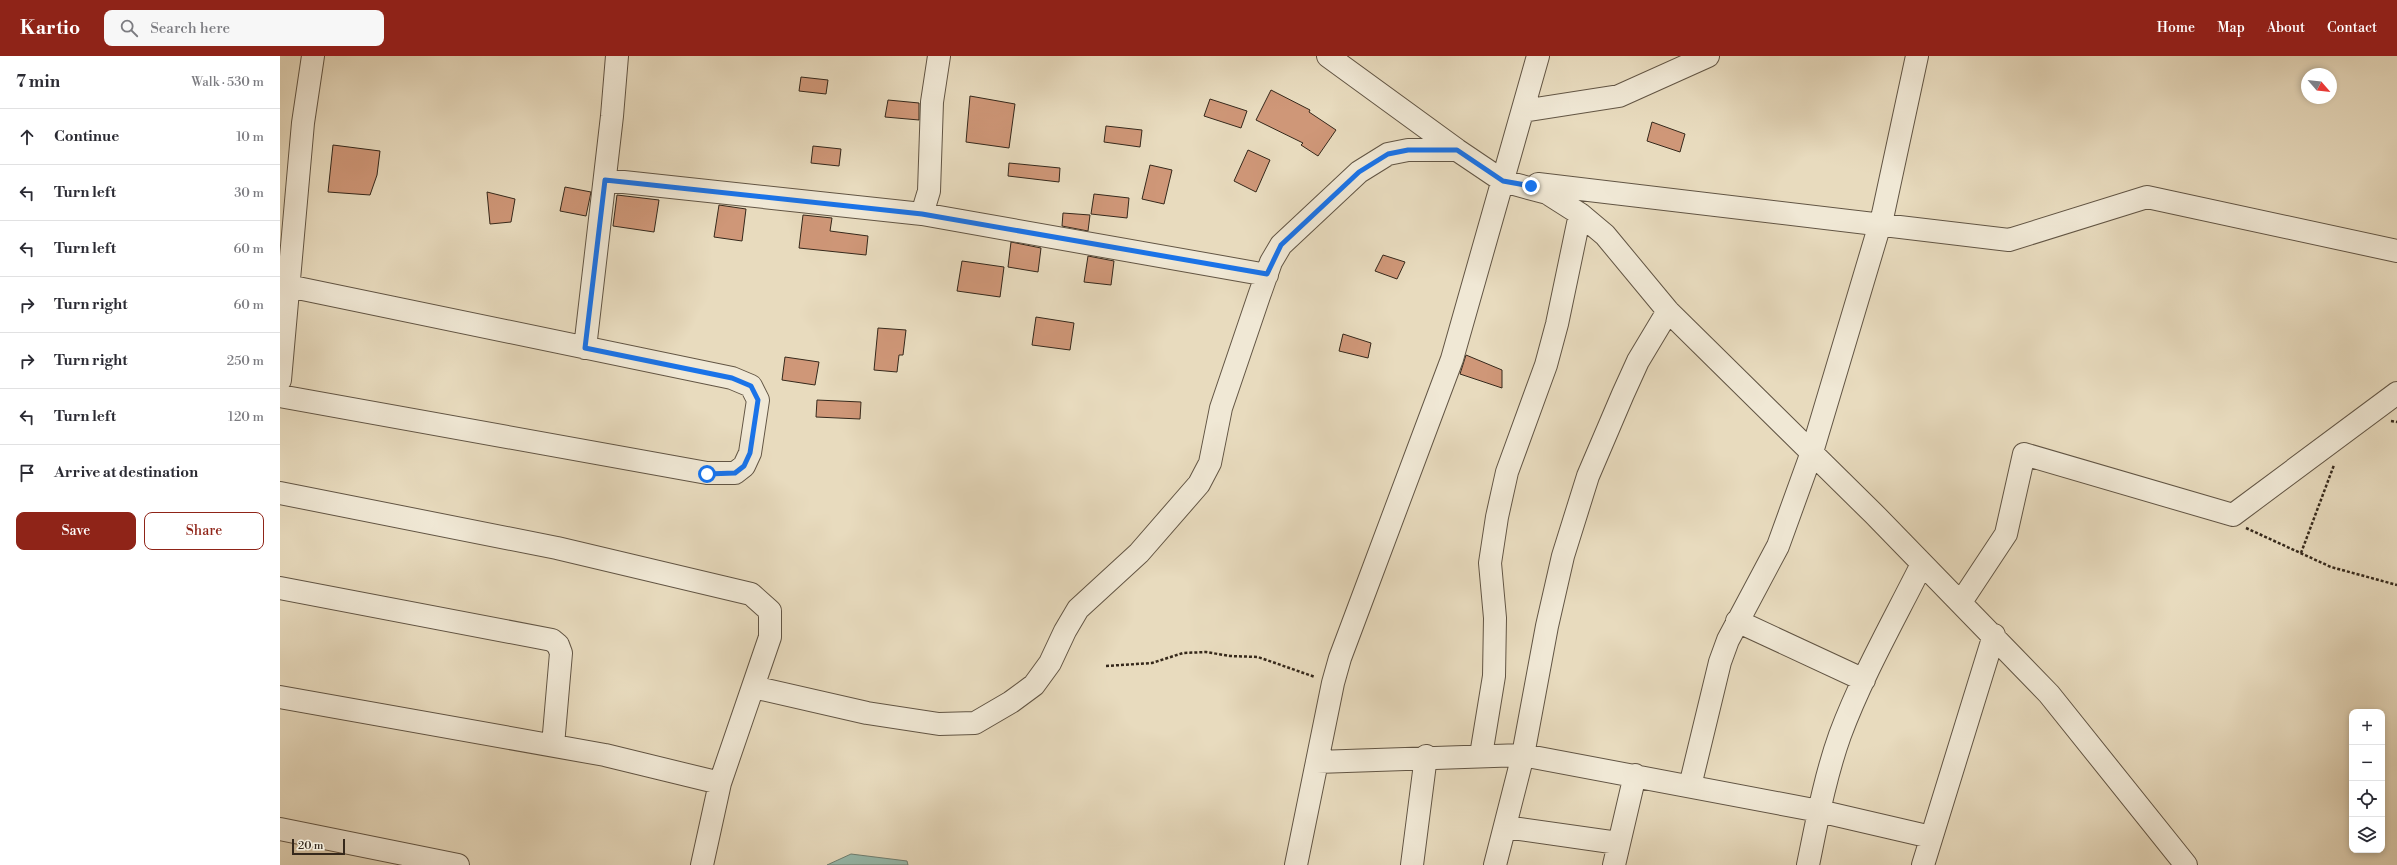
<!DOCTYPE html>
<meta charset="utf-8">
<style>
:root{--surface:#fff;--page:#f7f7f7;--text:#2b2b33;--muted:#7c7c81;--line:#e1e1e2;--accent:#8f2418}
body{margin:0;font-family:"Libre Bodoni",serif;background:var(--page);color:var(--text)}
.controls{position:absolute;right:12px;bottom:12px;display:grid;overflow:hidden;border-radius:8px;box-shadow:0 2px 6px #0003}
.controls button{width:36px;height:36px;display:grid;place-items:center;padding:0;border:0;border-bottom:1px solid var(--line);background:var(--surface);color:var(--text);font:20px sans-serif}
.compass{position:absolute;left:2021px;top:12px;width:36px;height:36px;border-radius:50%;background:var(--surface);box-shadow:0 2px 6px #0003;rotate:118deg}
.scale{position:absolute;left:12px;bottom:10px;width:53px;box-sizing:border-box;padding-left:4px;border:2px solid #35281b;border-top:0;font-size:11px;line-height:14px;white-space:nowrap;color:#35281b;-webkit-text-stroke:3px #f0e8d5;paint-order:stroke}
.stop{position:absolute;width:12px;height:12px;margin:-9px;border:3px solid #1a73e8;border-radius:50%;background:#fff}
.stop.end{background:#1a73e8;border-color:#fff;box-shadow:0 1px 4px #0008}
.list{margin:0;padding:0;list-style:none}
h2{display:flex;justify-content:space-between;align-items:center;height:52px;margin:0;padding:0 16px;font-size:17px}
h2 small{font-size:13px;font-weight:400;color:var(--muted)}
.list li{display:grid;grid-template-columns:26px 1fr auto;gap:12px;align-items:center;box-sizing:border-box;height:56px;padding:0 16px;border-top:1px solid var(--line)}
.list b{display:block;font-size:15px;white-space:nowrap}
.list em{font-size:13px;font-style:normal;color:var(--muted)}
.actions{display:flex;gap:8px;padding:12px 16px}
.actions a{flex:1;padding:9px 0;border:1px solid var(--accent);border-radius:8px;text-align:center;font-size:14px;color:var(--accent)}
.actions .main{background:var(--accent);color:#fff}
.icon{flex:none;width:22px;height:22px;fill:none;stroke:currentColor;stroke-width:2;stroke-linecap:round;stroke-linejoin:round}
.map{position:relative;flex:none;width:2117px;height:809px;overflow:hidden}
header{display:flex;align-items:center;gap:24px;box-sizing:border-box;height:56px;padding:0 20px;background:var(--accent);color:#fff}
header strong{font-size:19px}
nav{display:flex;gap:22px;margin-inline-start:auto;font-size:14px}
.search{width:280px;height:36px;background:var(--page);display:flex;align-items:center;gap:10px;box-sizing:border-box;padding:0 14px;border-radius:8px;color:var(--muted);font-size:15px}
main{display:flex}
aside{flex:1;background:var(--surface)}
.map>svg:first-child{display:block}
</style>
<header>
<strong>Kartio</strong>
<div class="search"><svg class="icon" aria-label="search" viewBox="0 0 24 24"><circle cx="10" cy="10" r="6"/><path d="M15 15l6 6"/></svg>Search here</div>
<nav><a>Home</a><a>Map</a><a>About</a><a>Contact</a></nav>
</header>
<main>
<aside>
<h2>7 min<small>Walk · 530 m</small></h2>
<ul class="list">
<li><svg class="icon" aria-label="ahead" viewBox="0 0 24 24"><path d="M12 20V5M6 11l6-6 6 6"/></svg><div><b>Continue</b></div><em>10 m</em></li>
<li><svg class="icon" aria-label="left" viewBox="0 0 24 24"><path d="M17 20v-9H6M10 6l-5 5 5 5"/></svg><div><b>Turn left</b></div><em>30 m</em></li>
<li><svg class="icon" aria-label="left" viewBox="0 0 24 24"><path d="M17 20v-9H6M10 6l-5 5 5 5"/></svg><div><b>Turn left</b></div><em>60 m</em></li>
<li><svg class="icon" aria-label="right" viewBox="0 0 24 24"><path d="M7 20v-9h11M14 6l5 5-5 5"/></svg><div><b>Turn right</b></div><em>60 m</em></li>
<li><svg class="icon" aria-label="right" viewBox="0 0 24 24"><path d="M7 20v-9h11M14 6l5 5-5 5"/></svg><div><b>Turn right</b></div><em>250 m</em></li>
<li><svg class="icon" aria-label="left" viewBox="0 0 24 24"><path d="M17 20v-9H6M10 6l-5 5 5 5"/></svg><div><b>Turn left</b></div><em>120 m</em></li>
<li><svg class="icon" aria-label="arrive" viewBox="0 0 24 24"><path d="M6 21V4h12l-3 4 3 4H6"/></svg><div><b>Arrive at destination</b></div></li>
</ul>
<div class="actions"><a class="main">Save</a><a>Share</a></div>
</aside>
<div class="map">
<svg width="2117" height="809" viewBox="0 0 2117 809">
<rect width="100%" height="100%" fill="#e8dbbe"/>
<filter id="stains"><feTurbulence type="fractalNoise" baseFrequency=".005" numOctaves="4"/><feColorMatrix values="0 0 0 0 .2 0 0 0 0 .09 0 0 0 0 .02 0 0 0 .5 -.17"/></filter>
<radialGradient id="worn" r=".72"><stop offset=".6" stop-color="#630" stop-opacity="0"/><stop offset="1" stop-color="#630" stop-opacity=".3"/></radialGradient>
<!-- water -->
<path fill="#97bbae" stroke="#708073" d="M 571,798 L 627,805 L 628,809 L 547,809 Z"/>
<!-- building -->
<path fill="#cf9778" stroke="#35281b" d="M 521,21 L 548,24 L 546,38 L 519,35 Z
M 991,34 L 1030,54 L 1029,56 L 1056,74 L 1038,100 L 1021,89 L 1023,87 L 976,64 Z
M 690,40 L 735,48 L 729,92 L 686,86 Z
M 930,43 L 967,55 L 961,72 L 924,60 Z
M 608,44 L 639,47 L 639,64 L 605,61 Z
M 1372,66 L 1405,78 L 1400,96 L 1367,85 Z
M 826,70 L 862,74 L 860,91 L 824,86 Z
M 53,89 L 100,95 L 97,119 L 90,139 L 48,136 Z
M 533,90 L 561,93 L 559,110 L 531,107 Z
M 968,94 L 990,104 L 976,136 L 954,125 Z
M 729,107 L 780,112 L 779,126 L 728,120 Z
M 870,109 L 892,114 L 884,148 L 862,143 Z
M 285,131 L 311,136 L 306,160 L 280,155 Z
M 207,136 L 235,143 L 231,166 L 210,168 Z
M 814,138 L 849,142 L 847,162 L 811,158 Z
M 337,139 L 379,144 L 374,176 L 333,170 Z
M 439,149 L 466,153 L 462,185 L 434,181 Z
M 783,157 L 810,159 L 808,175 L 782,170 Z
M 523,159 L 552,162 L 550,175 L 588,180 L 586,199 L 519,192 Z
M 731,186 L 761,192 L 758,216 L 728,211 Z
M 1103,199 L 1125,206 L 1117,223 L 1095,215 Z
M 808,200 L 834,205 L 831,229 L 804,226 Z
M 682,205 L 724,211 L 720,241 L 677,235 Z
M 756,261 L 794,267 L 790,294 L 752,289 Z
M 598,272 L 626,274 L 623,299 L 619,299 L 617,316 L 594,314 Z
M 1063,278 L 1091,287 L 1088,302 L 1059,295 Z
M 1186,299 L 1222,314 L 1222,332 L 1180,318 Z
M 505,301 L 539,306 L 535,329 L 502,324 Z
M 537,344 L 581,346 L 580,363 L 536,361 Z"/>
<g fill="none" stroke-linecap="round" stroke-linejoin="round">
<defs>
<path id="minor" d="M 1048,0 L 1177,94 L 1223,125 L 1267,137 L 1300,158 L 1325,179 L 1388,255 L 1594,458 L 1769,638 L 1906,809
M 1243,55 L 1339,40 L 1428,0
M 325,124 L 642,158 L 987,219
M 1258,128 L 1729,184 L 1867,141 L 2117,195
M 642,158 L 649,135 L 652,46 L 659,0
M 305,292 L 332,60 L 337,0
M 0,324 L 23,67 L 33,0
M 0,340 L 427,417 L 455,417 L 464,410 L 470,397 L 478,344 L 471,330 L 452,322 L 8,230
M 0,437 L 277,492 L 471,538 L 490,555 L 490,581 L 440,727 L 422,809
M 0,532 L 272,584 L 278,589 L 281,597 L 273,689
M 1681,546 L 1726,478 L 1744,398 L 1953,459 L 2117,337
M 1457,565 L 1584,624
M 473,631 L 587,657 L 659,668 L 695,667 L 731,646 L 754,629 L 770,607 L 785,575 L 798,553 L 859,497 L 919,428 L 930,407 L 941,352 L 979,240 L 991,206 L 1001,189 L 1079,116 L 1108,98 L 1128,94 L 1177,94
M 0,641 L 325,699 L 440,727
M 1201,699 L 1214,620 L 1215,562 L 1210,507 L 1217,461 L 1227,416 L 1266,309 L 1277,268 L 1300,158
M 1037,706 L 1243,699 L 1539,755 L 1651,781
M 1410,730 L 1440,606 L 1448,584 L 1498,490 L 1532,396 L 1603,158 L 1637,0
M 1225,771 L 1338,787
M 0,773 L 178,809
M 1016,809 L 1053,627 L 1060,602 L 1172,303 L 1258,0
M 1132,809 L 1146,700
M 1215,809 L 1243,699 L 1267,570 L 1283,500 L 1308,420 L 1343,338 L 1358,305 L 1388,255
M 1334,809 L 1355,719
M 1528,809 C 1537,765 1545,721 1560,679 C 1582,620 1614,564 1642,508
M 1643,809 L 1714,579"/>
</defs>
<!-- minor casing -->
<use href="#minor" stroke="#625544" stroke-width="24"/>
<!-- path -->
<path stroke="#35281b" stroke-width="2.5" stroke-dasharray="3 2" stroke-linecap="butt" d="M 2111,365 L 2117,366
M 1966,472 L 2051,511 L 2117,529
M 2021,497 L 2054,409
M 826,610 L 872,607 L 903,597 L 926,596 L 950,600 L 978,601 L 1035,621"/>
<!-- minor -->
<use href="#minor" stroke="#f0e8d5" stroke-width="22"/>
</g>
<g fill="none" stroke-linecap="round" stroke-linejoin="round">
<!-- route -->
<path stroke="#1a73e8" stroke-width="5" d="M 427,418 L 455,417 L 464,410 L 470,397 L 478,344 L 471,330 L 452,322 L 305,292 L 325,124 L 642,158 L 987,218 L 1001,189 L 1079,116 L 1108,98 L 1128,94 L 1177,94 L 1223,125 L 1251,130"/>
</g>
<rect width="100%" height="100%" filter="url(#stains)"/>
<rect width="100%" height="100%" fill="url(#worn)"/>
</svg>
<div class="controls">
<button>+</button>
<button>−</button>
<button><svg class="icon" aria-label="locate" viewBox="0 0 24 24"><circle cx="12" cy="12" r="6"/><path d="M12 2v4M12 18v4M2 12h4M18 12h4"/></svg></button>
<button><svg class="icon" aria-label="layers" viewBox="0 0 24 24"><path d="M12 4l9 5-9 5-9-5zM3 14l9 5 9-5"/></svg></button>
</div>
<svg class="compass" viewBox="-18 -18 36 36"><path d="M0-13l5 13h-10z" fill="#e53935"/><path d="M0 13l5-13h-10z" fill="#7c7c81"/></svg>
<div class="scale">20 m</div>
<div class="stop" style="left:427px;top:418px"></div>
<div class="stop end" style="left:1251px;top:130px"></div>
</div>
</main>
